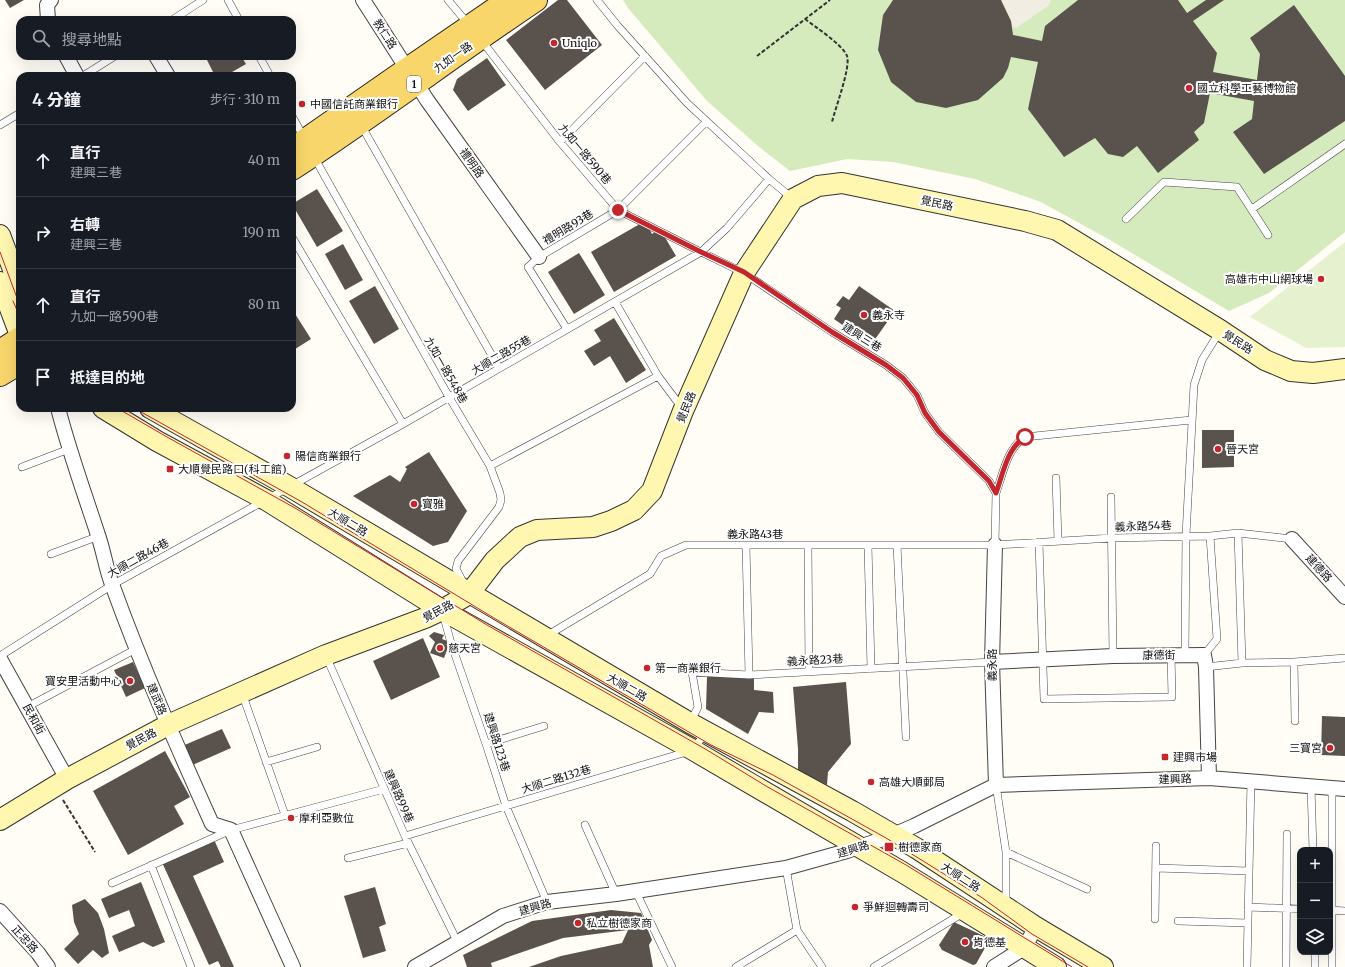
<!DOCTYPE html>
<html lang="zh-TW">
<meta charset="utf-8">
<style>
:root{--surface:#171b24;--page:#242831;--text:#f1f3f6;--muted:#9ea1a6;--line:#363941}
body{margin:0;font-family:Merriweather,"Noto Sans TC",serif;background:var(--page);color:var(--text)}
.controls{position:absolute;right:12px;bottom:12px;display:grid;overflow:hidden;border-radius:8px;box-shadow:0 4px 16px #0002}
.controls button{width:36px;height:36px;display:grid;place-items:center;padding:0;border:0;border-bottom:1px solid var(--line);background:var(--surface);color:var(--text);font:20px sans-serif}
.stop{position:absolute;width:12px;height:12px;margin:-9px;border:3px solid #c4262e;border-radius:50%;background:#fff}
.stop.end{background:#c4262e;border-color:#fff;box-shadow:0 1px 4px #0008}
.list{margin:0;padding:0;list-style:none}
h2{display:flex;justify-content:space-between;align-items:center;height:52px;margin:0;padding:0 16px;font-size:17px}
h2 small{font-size:13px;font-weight:400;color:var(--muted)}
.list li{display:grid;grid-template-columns:26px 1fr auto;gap:12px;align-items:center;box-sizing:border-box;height:72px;padding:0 16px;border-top:1px solid var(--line)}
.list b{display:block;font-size:15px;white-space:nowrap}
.list p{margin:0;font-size:13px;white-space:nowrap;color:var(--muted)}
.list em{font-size:13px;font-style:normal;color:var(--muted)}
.icon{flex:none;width:22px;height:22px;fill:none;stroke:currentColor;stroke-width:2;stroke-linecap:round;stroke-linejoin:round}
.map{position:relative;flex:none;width:1345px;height:967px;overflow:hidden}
.search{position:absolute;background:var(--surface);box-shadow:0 4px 16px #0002;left:16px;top:16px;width:280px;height:44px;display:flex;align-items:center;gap:10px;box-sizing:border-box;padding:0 14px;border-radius:12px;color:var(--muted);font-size:15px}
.panel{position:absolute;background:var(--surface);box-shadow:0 4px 16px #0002;left:16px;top:72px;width:280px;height:340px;border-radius:12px}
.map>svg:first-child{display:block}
</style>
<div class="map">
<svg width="1345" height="967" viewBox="0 0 1345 967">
<rect width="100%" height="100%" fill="#fffdf5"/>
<!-- green -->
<path fill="#d5ebbd" d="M 623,0 L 1345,0 L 1345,232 L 1269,293 L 1229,311 L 1110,240 L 1041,202 L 975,179 L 893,162 L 847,159 L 790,171 L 758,146 L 707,101 L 628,8 Z"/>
<!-- pitch -->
<path fill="#e6f2cf" d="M 1345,242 L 1345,347 L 1306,348 L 1250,317 Z"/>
<!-- plaza -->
<path fill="#f1ede2" d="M 1001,0 L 1051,0 L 1048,6 L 1016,28 L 1012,26 L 1011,21 Z"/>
<!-- building -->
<path fill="#5a524d" d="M 5,0 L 24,0 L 10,8 Z
M 558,0 L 567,0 L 602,45 L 545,90 L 506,40 Z
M 893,0 L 1001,0 L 1011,21 L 1013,35 L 1042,41 L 1045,26 L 1078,0 L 1178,0 L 1187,13 L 1206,0 L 1224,0 L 1193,21 L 1217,53 L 1213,72 L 1257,80 L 1260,54 L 1250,38 L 1294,5 L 1345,76 L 1345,121 L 1264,174 L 1233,132 L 1252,119 L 1254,101 L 1210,93 L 1204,123 L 1194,132 L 1199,140 L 1158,173 L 1137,146 L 1123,157 L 1108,154 L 1095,138 L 1064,157 L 1028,109 L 1038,62 L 1011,57 L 1008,68 L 1003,78 L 978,100 L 946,108 L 916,102 L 891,82 L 878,50 L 883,15 Z
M 205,56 L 241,56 L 246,64 L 225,76 L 215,76 Z
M 487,58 L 506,85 L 468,111 L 453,90 L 457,79 Z
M 317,189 L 343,231 L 317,247 L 292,204 Z
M 645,221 L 652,234 L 660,229 L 676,256 L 614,292 L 591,252 Z
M 343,244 L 363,280 L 345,290 L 325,254 Z
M 579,253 L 605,295 L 574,314 L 548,272 Z
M 375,286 L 399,329 L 374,344 L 349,301 Z
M 859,286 L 895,311 L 871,345 L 834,319 L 841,308 L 836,305 L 843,296 L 849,300 Z
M 292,309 L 311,339 L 292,351 Z
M 614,318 L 646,370 L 626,383 L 610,356 L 594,366 L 584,351 L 601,341 L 594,330 Z
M 1202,430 L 1234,430 L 1234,467 L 1202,468 Z
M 429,452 L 467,511 L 448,542 L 433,546 L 353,496 L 390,475 L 400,482 L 407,469 L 405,467 Z
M 434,632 L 444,635 L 442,639 L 450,642 L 444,658 L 430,653 L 435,642 L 429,636 Z
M 423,638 L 440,677 L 391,700 L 373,661 Z
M 133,662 L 145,688 L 126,697 L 114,670 Z
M 707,676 L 754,678 L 754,690 L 773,692 L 774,713 L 759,712 L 748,734 L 706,709 Z
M 846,682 L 851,744 L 828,772 L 827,785 L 798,770 L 798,749 L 793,687 Z
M 1322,716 L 1345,717 L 1345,756 L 1321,755 Z
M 222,729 L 231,748 L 188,767 L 180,747 Z
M 165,751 L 190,797 L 174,806 L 184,824 L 128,855 L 93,791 Z
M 212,835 L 224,862 L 193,876 L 234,967 L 221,967 L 218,961 L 209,965 L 160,858 Z
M 141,882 L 165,942 L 153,947 L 143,942 L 119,952 L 112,936 L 135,926 L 129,910 L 109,918 L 101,899 Z
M 375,887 L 386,924 L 379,927 L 386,951 L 363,958 L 344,896 Z
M 85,899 L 98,913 L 104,929 L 109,953 L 102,958 L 93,950 L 78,964 L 64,949 L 79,934 L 74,922 L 72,905 Z
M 611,910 L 641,913 L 652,940 L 649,945 L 653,967 L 529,967 L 561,956 L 622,943 L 628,930 L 563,938 L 491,963 L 492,967 L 467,967 L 463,955 L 532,921 Z
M 954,922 L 990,939 L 976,964 L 973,965 L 969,963 L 942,950 L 939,945 Z"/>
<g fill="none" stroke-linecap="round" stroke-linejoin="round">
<defs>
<path id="lane" d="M 228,0 L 239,20
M 448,0 L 469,25
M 597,0 L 617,25 L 687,103 L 769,179 L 792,198
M 172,20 L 203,0
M 482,41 L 560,142 L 618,210 L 701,252 L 744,273 L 832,332 L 886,365 L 903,378 L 917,395 L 925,413 L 939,432 L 989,481 L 996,493 L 995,545
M 259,56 L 270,76
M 83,76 L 115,56
M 292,116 L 304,138
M 0,125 L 20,113
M 361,125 L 499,368
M 560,142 L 645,56
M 314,157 L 449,397 L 490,466 L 500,493 L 501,500 L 499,507 L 458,561 L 456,569 L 463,582
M 1252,209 L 1345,144
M 1126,219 L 1164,182 L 1237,187 L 1268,235
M 292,237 L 403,424
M 615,302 L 658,376 L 682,408
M 567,329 L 528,267 L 539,257 L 618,210 L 706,122
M 490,466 L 658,376
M 22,467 L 69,449
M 1056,478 L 1058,541
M 996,493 C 1003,474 1007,448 1025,437 L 1191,420
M 1111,497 L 1113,656
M 1238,533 L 1242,663
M 1039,542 L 1044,699 L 1172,697 L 1171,655
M 746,545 L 749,675
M 808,545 L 809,672
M 868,545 L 871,669
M 897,545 L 906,737
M 51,554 L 99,536
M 443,614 L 451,643 L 486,744 L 506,806 L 547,902
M 548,635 L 650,574 L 661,556 L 686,545 L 995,545 L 1112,538 L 1210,536 L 1238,533 L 1292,539
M 1185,654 L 1186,535 L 1194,385 L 1202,360 L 1220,331
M 1204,655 L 1217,639 L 1210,536
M 0,656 L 112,585 L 403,424 L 701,252 L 727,228 L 769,179
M 326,656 L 405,836 L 458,943
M 1294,662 L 1295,721
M 1206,667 L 1242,663 L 1294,662 L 1345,658
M 242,693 L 285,815
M 27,707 L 136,649
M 691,721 L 698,707 L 692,672 L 749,675 L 992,662
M 486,744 L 544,726
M 266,762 L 317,747
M 996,785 L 1006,852 L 1006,905
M 1311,787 L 1313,850
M 585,825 L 616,894
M 405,836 L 693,750 L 706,732
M 1006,852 L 1087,889
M 348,858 L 408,843
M 151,865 L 191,967
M 786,868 L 797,930 L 822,967
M 1156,868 L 1249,871
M 112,883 L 231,830 L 384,789
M 636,892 L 672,967
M 1248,907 L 1300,909
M 1330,910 L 1345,911
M 1155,919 L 1156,846
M 1178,921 L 1248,923
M 1315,952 L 1315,967
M 736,967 L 797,930
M 874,967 L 963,913
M 1247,967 L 1251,780
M 1286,967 L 1287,834
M 1332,967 L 1332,788"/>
<path id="street" d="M 363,0 L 427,100 L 539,257
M 48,20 L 47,5 L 51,0
M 66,56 L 77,76
M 156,56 L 168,76
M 58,408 C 69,451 84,492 98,535 C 104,552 106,570 113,587 C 142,667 177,746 212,824 L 231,830 L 293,967
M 1292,539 L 1345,597
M 995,545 L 992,662 L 996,785
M 0,659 L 67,779
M 992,662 L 1113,656 L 1204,655 L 1206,667 L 1209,778
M 0,911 L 38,953 L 48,967
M 415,967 L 503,916 L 547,902 L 616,894 L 786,868 L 847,851 L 886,838 L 914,826 L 996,785 L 1209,778 L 1345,789
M 994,967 L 1024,948 L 1036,927"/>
<path id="secondary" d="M 0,235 L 20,288
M 0,282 L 20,335
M 103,408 L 157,441 L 266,500 L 442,610 L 693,750 L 902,872 L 1056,967
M 150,408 L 290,487 L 690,723 L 852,811 L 916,848 L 1036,927 L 1103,967
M 0,820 L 67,779 L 168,725 L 326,655 L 425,618 L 442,610 L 469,594 L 495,560 L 520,537 L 537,530 L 593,527 L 611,521 L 634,510 L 652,491 L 683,411 L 744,273 L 793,199 L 818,186 L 842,183 L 1025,221 L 1057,230 L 1220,330 L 1265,360 L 1291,371 L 1313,373 L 1345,369"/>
<path id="primary" d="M 292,149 L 394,78 L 508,0
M 292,169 C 375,115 454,55 536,0
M 0,351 L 20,338
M 0,375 L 20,363"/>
</defs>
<!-- lane casing -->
<use href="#lane" stroke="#444" stroke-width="8"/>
<!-- street casing -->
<use href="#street" stroke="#444" stroke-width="16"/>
<!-- secondary casing -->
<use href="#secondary" stroke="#333" stroke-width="22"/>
<!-- primary casing -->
<use href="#primary" stroke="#222" stroke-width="24"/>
<!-- path -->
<path stroke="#333" stroke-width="2" stroke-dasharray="4 2" stroke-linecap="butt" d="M 805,19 C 814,26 843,45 847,56 C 851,67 835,109 832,122
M 757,56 L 830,0
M 63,800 L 95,852"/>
<!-- lane -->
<use href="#lane" stroke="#fff" stroke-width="7"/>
<!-- street -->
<use href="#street" stroke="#fff" stroke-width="14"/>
<!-- secondary -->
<use href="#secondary" stroke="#fff6b0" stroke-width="20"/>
<!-- primary -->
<use href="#primary" stroke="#f9d66b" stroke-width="22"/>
<!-- tram -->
<path stroke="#c4262e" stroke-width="1" d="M 0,252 L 20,306
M 13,301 L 20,317
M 117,408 L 167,437 L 295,508 L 487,625 L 707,750 L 766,786 L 906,865 L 1072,967
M 134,408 L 302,502 L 494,618 L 711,745 L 773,775 L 886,838 L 981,897 L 1032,934 L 1088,967"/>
</g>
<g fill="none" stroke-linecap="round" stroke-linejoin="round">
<!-- route -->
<path stroke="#c4262e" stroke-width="5" d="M 618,210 L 701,252 L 744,272 L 832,332 L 886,365 L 903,378 L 917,395 L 925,413 L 939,432 L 989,481 L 996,493 C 1003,474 1007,448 1025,437"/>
</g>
<!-- markers -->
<g fill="#c4262e" stroke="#fff" stroke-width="1.5">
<circle cx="554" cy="43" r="4"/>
<circle cx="1189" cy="88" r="4"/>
<circle cx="302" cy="104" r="4"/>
<circle cx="1321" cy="279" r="4"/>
<circle cx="864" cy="315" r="4"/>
<circle cx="1218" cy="449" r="4"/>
<circle cx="287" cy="456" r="4"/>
<rect x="166" y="465" width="8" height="8" rx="2"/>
<circle cx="414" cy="504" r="4"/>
<circle cx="440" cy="648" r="4"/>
<circle cx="647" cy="668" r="4"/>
<circle cx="130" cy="681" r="4"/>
<circle cx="1330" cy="748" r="4"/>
<rect x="1161" y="753" width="8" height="8" rx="2"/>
<circle cx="871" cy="782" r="4"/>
<circle cx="291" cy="818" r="4"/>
<rect x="884" y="842" width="10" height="10" rx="2"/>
<circle cx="855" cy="907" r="4"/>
<circle cx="578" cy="923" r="4"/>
<circle cx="965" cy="942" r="4"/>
</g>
<g text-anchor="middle" stroke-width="4" stroke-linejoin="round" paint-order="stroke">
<!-- shield labels -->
<rect fill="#fff" stroke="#585858" stroke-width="1" x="407" y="76" width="14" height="16" rx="3"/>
<g font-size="10" font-weight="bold" fill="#111">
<text x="414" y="88">1</text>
</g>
<!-- street labels -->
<g font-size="11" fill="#111" stroke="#fff">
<text transform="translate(385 34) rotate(57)" y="4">教仁路</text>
<text transform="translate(453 57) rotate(-35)" y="4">九如一路</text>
<text transform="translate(585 154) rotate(50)" y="4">九如一路590巷</text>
<text transform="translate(472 163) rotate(55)" y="4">禮明路</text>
<text transform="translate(937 203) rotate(12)" y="4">覺民路</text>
<text transform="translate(568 227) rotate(-31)" y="4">禮明路93巷</text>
<text transform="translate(862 337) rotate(32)" y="4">建興三巷</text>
<text transform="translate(1238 342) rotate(33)" y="4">覺民路</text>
<text transform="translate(501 355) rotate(-30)" y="4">大順二路55巷</text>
<text transform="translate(446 370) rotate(60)" y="4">九如一路548巷</text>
<text transform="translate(686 407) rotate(-68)" y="4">覺民路</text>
<text transform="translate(348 522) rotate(31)" y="4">大順二路</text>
<text transform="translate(1143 526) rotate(-2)" y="4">義永路54巷</text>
<text x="755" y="538">義永路43巷</text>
<text transform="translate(138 558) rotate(-29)" y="4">大順二路46巷</text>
<text transform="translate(1319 568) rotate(48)" y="4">建德路</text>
<text transform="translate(438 611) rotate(-28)" y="4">覺民路</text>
<text transform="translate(1159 655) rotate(-1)" y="4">康德街</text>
<text transform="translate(815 660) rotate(-3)" y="4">義永路23巷</text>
<text transform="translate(992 665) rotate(-90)" y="4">義永路</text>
<text transform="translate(627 687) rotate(30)" y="4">大順二路</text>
<text transform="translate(157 699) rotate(67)" y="4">建武路</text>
<text transform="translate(34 719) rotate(61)" y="4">民和街</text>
<text transform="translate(141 739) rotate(-28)" y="4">覺民路</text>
<text transform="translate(497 742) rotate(72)" y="4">建興路123巷</text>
<text transform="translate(556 779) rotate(-17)" y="4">大順二路132巷</text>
<text transform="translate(1175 779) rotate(-2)" y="4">建興路</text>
<text transform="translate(399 796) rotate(66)" y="4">建興路99巷</text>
<text transform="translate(853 849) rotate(-17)" y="4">建興路</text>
<text transform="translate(961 877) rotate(33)" y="4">大順二路</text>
<text transform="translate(535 907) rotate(-16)" y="4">建興路</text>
<text transform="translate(25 939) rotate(48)" y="4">正忠路</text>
</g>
<!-- poi labels -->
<g font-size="11" fill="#111" stroke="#fff" text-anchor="start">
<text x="562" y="47">Uniqlo</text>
<text x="1197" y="92">國立科學工藝博物館</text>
<text x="310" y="108">中國信託商業銀行</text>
<text x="1313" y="283" text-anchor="end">高雄市中山網球場</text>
<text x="872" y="319">義永寺</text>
<text x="1226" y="453">晉天宮</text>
<text x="295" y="460">陽信商業銀行</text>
<text x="178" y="473">大順覺民路口(科工館)</text>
<text x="422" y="508">寶雅</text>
<text x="448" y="652">慈天宮</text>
<text x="655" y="672">第一商業銀行</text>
<text x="122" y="685" text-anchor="end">寶安里活動中心</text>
<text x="1322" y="752" text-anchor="end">三寶宮</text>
<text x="1173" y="761">建興市場</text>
<text x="879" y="786">高雄大順郵局</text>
<text x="299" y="822">摩利亞數位</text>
<text x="898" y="851">樹德家商</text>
<text x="863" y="911">爭鮮迴轉壽司</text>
<text x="586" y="927">私立樹德家商</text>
<text x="973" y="946">肯德基</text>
</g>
</g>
</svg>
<div class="controls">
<button>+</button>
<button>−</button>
<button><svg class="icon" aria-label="layers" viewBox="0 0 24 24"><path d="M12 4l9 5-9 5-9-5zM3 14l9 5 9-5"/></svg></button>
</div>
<div class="stop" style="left:1025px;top:437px"></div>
<div class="stop end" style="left:618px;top:210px"></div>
<div class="search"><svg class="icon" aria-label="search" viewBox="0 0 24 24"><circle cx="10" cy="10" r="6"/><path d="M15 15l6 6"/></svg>搜尋地點</div>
<section class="panel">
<h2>4 分鐘<small>步行 · 310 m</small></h2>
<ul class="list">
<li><svg class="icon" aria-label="ahead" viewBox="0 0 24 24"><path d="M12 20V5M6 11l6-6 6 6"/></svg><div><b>直行</b><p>建興三巷</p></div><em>40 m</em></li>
<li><svg class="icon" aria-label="right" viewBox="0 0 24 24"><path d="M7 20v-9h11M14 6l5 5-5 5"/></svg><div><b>右轉</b><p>建興三巷</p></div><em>190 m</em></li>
<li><svg class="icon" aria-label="ahead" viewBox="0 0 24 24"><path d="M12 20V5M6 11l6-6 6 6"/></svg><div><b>直行</b><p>九如一路590巷</p></div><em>80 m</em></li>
<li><svg class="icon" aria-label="arrive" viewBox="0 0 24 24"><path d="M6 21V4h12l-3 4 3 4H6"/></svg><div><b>抵達目的地</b></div></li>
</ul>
</section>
</div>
